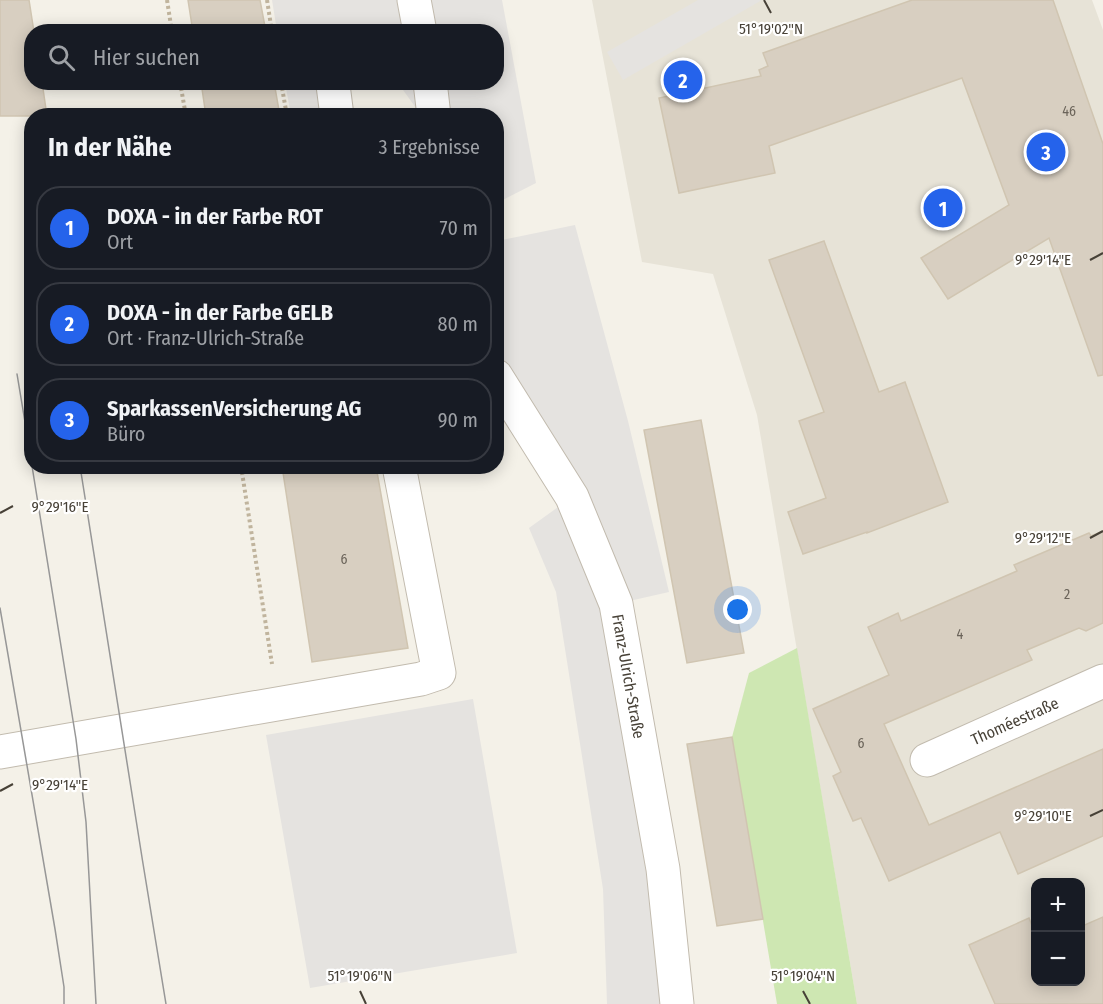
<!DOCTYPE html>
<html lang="de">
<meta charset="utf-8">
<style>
:root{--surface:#171b24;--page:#242831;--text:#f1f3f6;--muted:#9ea1a6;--line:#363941;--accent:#2563eb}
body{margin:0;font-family:"Fira Sans Condensed",sans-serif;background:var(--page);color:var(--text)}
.controls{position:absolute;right:18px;bottom:18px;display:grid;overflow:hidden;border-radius:12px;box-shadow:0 3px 15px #0003}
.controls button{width:54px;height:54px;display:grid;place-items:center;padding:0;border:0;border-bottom:2px solid var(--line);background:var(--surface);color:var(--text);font:30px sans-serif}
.you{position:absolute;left:738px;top:610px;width:21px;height:21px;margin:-15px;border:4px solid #fff;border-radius:50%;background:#1a73e8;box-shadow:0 0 0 9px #1a73e833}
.badge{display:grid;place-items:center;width:39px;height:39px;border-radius:50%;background:var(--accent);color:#fff;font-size:20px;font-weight:700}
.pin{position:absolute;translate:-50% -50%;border:3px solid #fff;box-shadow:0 2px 6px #0006}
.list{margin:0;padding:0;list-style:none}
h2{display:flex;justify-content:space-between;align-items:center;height:78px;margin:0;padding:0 24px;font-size:26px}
h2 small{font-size:20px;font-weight:400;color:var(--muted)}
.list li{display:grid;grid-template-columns:39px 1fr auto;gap:18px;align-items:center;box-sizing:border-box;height:84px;margin:0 12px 12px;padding:0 12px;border:2px solid var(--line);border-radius:24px}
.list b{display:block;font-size:22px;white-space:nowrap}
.list p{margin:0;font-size:20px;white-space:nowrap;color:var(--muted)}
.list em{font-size:20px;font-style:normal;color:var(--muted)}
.icon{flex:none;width:33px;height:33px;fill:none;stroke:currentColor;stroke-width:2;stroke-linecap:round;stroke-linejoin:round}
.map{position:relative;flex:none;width:1103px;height:1004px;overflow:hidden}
.search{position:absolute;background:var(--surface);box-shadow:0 3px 15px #0003;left:24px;top:24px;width:480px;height:66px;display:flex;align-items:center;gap:15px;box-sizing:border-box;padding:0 21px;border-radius:24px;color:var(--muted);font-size:22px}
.panel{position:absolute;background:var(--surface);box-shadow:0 3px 15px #0003;left:24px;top:108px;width:480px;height:366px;border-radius:24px}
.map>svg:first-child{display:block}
</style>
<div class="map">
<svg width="1103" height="1004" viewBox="0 0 1103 1004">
<rect width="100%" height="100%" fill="#f4f1e8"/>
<!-- residential -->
<path fill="#e7e3d7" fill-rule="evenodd" d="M 592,0 L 1092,0 L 1103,30 L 1103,1004 L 857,1004 L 757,415 L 713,274 L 642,262 ZM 1036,882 L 1080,882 L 1080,982 L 1036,982 Z"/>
<!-- green -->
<path fill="#cee7b2" d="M 797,648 L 857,1004 L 777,1004 L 732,737 L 749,673 Z"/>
<!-- parking -->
<path fill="#e5e3e0" d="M 272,0 L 502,0 L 536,183 L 497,203 L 496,116 L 421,115 L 398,83 L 496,82 L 496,32 L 277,31 Z
M 698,0 L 762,0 L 623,80 L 607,52 Z
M 285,83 L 334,83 L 326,115 L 291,115 Z
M 575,225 L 628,421 L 669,592 L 616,604 L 677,1004 L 607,1004 L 603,889 L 556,592 L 529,528 L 572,497 L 497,376 L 497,241 Z
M 473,699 L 517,953 L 310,988 L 266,735 Z"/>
<!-- building -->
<path fill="#d8cfc1" stroke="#d0c5b1" stroke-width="1.5" d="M 0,0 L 29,0 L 34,32 L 32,32 L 32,82 L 42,82 L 47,116 L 0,116 Z
M 188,0 L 260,0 L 266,32 L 193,32 Z
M 912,0 L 1053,0 L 1103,144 L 1103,375 L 1098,376 L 1049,238 L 948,299 L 921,258 L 1009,205 L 962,78 L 769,146 L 775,173 L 679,193 L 659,98 L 761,76 L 759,70 L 768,66 L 763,53 Z
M 201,82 L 274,82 L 280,116 L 206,116 Z
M 824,241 L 879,392 L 905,382 L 948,502 L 867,533 L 867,532 L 803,554 L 788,512 L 826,498 L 799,421 L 824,412 L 769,260 Z
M 701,420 L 744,653 L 687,663 L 644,430 Z
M 282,466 L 376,466 L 408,648 L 312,662 Z
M 1103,531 L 1103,623 L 1086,631 L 1079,628 L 1027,650 L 1032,660 L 884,724 L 929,825 L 1103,749 L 1103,836 L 1018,874 L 1000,832 L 889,881 L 861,818 L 853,821 L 833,776 L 841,772 L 813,709 L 889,675 L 868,627 L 898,613 L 901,621 L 1017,571 L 1014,565 L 1089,533 L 1091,536 Z
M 732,737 L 763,919 L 717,926 L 687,744 Z
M 1103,917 L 1103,1004 L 995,1004 L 969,945 L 1029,918 L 1035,933 L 1035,981 L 1080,981 L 1080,927 Z"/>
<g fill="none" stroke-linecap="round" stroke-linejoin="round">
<defs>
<g id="minor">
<path d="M 414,0 L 420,32"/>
<path d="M 430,82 L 434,116"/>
<path d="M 333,85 L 337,116"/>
<path id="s1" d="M 496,376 L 572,497 L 616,604 L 663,869 L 677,1004"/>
<path d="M 0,752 L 421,679 L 439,673 L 399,466"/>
<path id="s2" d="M 927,760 L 1103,681"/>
</g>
</defs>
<!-- minor casing -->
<use href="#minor" stroke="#c2bbae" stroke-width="35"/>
<!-- path -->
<path stroke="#c0b49d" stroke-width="4" stroke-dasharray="3 3" stroke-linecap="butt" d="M 167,0 L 172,32
M 267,0 L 272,32
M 180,82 L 186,116
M 281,82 L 287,116
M 241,466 L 272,664"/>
<!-- minor -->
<use href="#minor" stroke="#fff" stroke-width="33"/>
<!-- tram -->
<path stroke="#979797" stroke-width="1.5" d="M 17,374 L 32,464
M 32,466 L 76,739 L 86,822 L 96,1004
M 80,466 C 109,646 136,825 166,1004
M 0,608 L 55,929 L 64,987 L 64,1004"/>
</g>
<!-- ticks -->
<path fill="none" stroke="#474137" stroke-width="2" d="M 764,0 L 771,13M 1090,260 L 1103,253M 0,513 L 13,506M 1090,538 L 1103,531M 0,791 L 13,784M 1090,816 L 1103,810M 360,991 L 366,1004M 803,991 L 810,1004"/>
<g text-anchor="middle" stroke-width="4.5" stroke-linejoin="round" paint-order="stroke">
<!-- number labels -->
<g font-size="14" fill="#6b645a">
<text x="1069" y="116">46</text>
<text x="344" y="564">6</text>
<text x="1067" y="599">2</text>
<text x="960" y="639">4</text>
<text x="861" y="748">6</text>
</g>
<!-- street labels -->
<g font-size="16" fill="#474137" stroke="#fff">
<text dy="6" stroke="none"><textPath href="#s1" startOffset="332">Franz-Ulrich-Straße</textPath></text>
<text dy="6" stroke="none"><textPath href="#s2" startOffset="96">Thoméestraße</textPath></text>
</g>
</g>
<g font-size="15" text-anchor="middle" fill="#474137" stroke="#fff" stroke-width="4.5" stroke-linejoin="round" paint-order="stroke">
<text x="771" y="34">51°19'02"N</text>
<text x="1043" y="265">9°29'14"E</text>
<text x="60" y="512">9°29'16"E</text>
<text x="1043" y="543">9°29'12"E</text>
<text x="60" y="790">9°29'14"E</text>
<text x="1043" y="821">9°29'10"E</text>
<text x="360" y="981">51°19'06"N</text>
<text x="803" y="981">51°19'04"N</text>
</g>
</svg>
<div class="controls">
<button>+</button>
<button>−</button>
</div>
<div class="you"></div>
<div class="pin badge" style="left:943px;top:208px">1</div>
<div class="pin badge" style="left:683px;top:80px">2</div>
<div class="pin badge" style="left:1046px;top:152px">3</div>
<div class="search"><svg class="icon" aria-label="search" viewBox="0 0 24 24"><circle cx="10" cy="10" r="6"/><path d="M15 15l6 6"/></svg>Hier suchen</div>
<section class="panel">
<h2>In der Nähe<small>3 Ergebnisse</small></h2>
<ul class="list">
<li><span class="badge">1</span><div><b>DOXA - in der Farbe ROT</b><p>Ort</p></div><em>70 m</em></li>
<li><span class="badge">2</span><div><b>DOXA - in der Farbe GELB</b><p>Ort · Franz-Ulrich-Straße</p></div><em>80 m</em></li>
<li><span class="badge">3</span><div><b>SparkassenVersicherung AG</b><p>Büro</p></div><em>90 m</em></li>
</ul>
</section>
</div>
